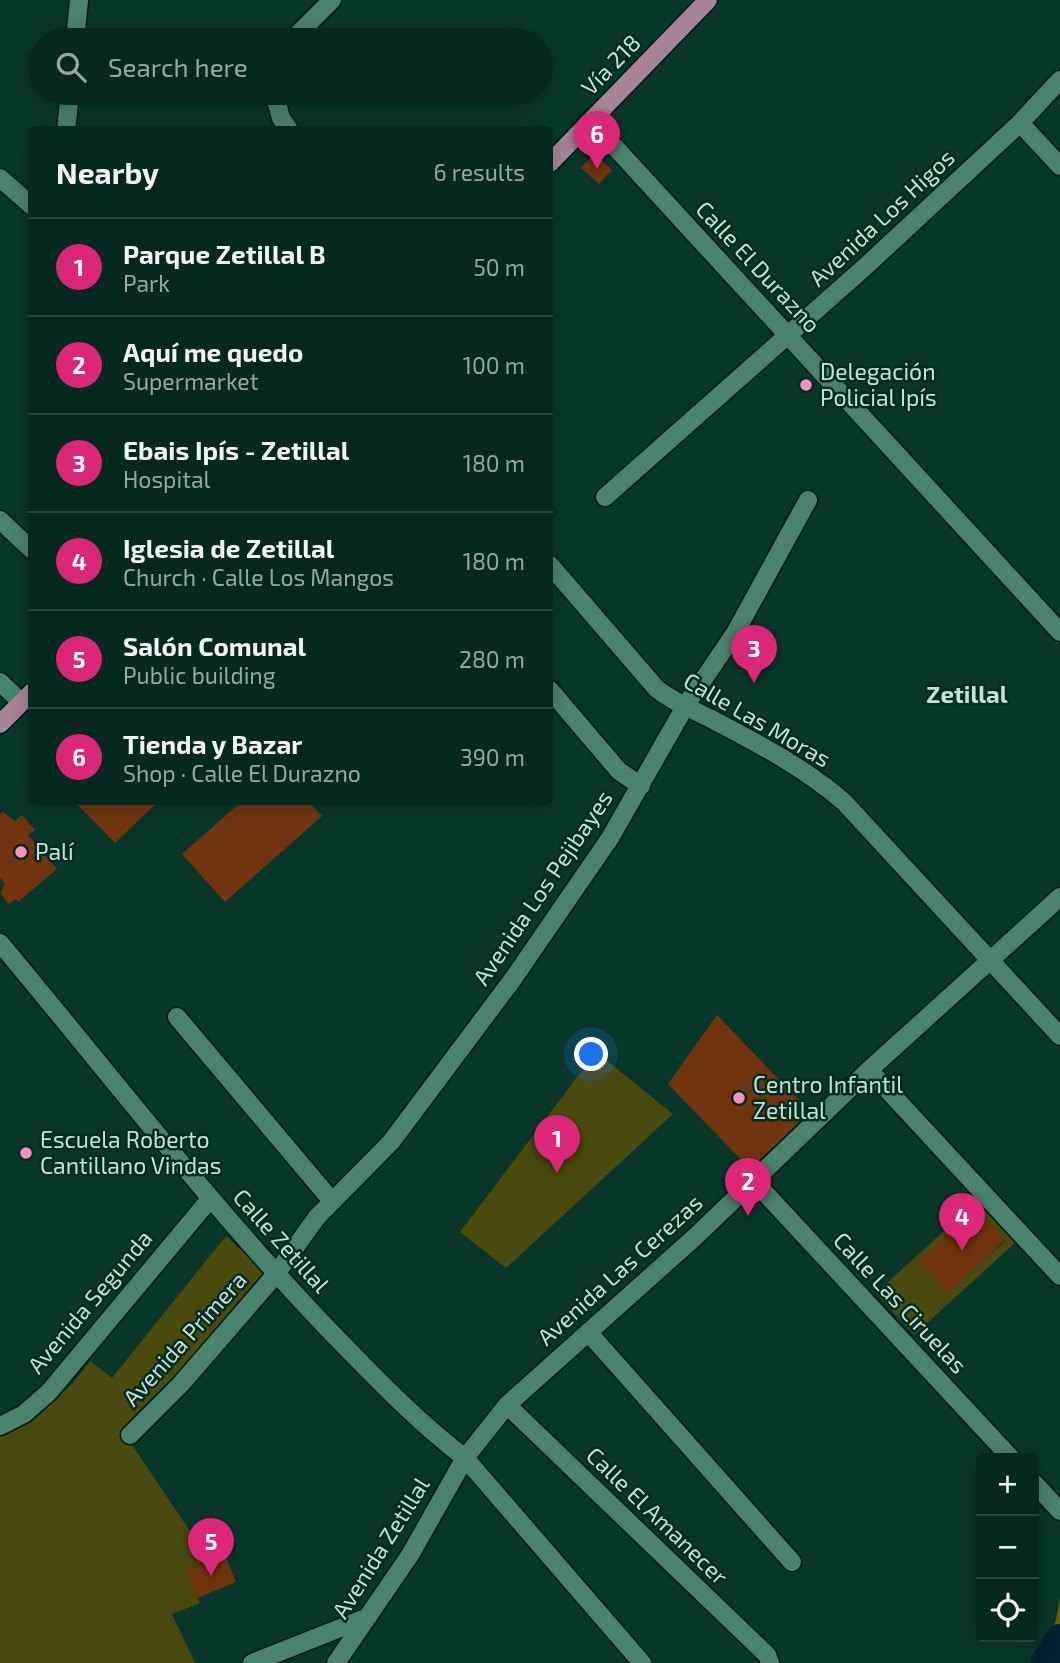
<!DOCTYPE html>
<meta charset="utf-8">
<style>
:root{--surface:#06291f;--page:#0f3128;--text:#f1f3f6;--muted:#98a6a4;--line:#27453d;--accent:#db2777}
body{margin:0;font-family:"Exo 2",sans-serif;background:var(--page);color:var(--text)}
.controls{position:absolute;right:21px;bottom:21px;display:grid;overflow:hidden;border-radius:7px;box-shadow:0 4px 18px #0003}
.controls button{width:63px;height:63px;display:grid;place-items:center;padding:0;border:0;border-bottom:2px solid var(--line);background:var(--surface);color:var(--text);font:35px sans-serif}
.you{position:absolute;left:592px;top:1055px;width:24px;height:24px;margin:-18px;border:5px solid #fff;border-radius:50%;background:#1a73e8;box-shadow:0 0 0 10px #1a73e833}
.badge{display:grid;place-items:center;width:46px;height:46px;border-radius:50%;background:var(--accent);color:#fff;font-size:23px;font-weight:700}
.pin{position:absolute;translate:-50% -58px;filter:drop-shadow(0 2px 4px #0008)}
.pin::after{content:'';position:absolute;top:37px;width:24px;height:21px;background:inherit;clip-path:polygon(0 0,100% 0,50% 100%)}
.list{margin:0;padding:0;list-style:none}
h2{display:flex;justify-content:space-between;align-items:center;height:91px;margin:0;padding:0 28px;font-size:30px}
h2 small{font-size:23px;font-weight:400;color:var(--muted)}
.list li{display:grid;grid-template-columns:46px 1fr auto;gap:21px;align-items:center;box-sizing:border-box;height:98px;padding:0 28px;border-top:2px solid var(--line)}
.list b{display:block;font-size:26px;white-space:nowrap}
.list p{margin:0;font-size:23px;white-space:nowrap;color:var(--muted)}
.list em{font-size:23px;font-style:normal;color:var(--muted)}
.icon{flex:none;width:38px;height:38px;fill:none;stroke:currentColor;stroke-width:2;stroke-linecap:round;stroke-linejoin:round}
.map{position:relative;flex:none;width:1060px;height:1663px;overflow:hidden}
.search{position:absolute;background:var(--surface);box-shadow:0 4px 18px #0003;left:28px;top:28px;width:525px;height:77px;display:flex;align-items:center;gap:18px;box-sizing:border-box;padding:0 24px;border-radius:38px;color:var(--muted);font-size:26px}
.panel{position:absolute;background:var(--surface);box-shadow:0 4px 18px #0003;left:28px;top:126px;width:525px;height:679px;border-radius:7px}
.map>svg:first-child{display:block}
</style>
<div class="map">
<svg width="1060" height="1663" viewBox="0 0 1060 1663">
<rect width="100%" height="100%" fill="#083729"/>
<!-- green -->
<path fill="#4b4a0e" fill-rule="evenodd" d="M 596,1052 L 673,1114 L 506,1268 L 460,1232 Z
M 978,1200 L 1016,1242 L 914,1335 L 876,1293 ZM 976,1209 L 1005,1241 L 948,1292 L 919,1261 Z
M 226,1236 L 268,1275 L 124,1433 L 190,1531 L 207,1524 L 225,1555 L 187,1570 L 200,1603 L 172,1614 L 195,1663 L 0,1663 L 0,1434 C 38,1418 66,1395 90,1361 L 112,1378 Z"/>
<!-- forest -->
<path fill="#626111" d="M 1060,1598 L 1060,1663 L 1029,1663 C 1052,1648 1056,1622 1060,1598 Z"/>
<g fill="none" stroke-linecap="round" stroke-linejoin="round">
<!-- river -->
<path stroke="#00212f" stroke-width="28" d="M 1044,1663 L 1060,1638"/>
</g>
<!-- building -->
<path fill="#70350f" d="M 594,154 L 612,170 L 599,184 L 581,168 Z
M 75,802 L 158,802 L 115,843 Z
M 241,802 L 309,802 L 322,816 L 225,902 L 182,854 Z
M 3,812 L 15,821 L 22,815 L 35,830 L 28,835 L 57,869 L 18,902 L 16,899 L 9,904 L 0,893 L 5,884 L 0,878 L 0,814 Z
M 717,1015 L 810,1112 L 750,1169 L 668,1084 Z
M 976,1209 L 1005,1240 L 948,1293 L 919,1261 Z
M 225,1555 L 236,1582 L 197,1598 L 186,1570 Z"/>
<g fill="none" stroke-linecap="round" stroke-linejoin="round">
<defs>
<path id="minor" d="M 75,40 L 79,0
M 292,40 L 332,0
M 274,93 L 281,118 L 289,130
M 591,121 L 1060,632
M 1020,123 L 1060,166
M 66,130 L 70,93
M 0,178 L 32,206
M 605,497 L 866,266 L 1020,123 L 1060,80
M 0,520 L 32,550
M 550,565 L 656,688 C 674,703 696,711 717,722 C 761,745 806,769 844,802 L 1060,1036
M 0,682 L 21,702
M 550,690 L 619,771 L 641,786
M 0,943 C 108,1072 210,1205 326,1327 C 370,1372 414,1419 465,1458 L 642,1663
M 177,1017 L 332,1201
M 869,1070 L 1060,1276
M 753,1180 L 1011,1458
M 588,1332 L 792,1562
M 507,1405 L 767,1655 L 770,1663
M 0,1426 L 24,1414 L 49,1392 L 210,1199
M 130,1435 L 181,1384 L 276,1274 L 317,1217 L 391,1142 L 513,979 L 610,838 L 686,705 L 735,633 L 808,500
M 1034,1483 L 1060,1511
M 252,1663 L 368,1617
M 336,1663 L 410,1555 L 465,1458 L 507,1405 L 695,1237 L 869,1070 L 1060,897"/>
<path id="major" d="M 550,163 L 708,0
M 0,724 L 32,692"/>
</defs>
<!-- minor casing -->
<use href="#minor" stroke="#001c13" stroke-width="21"/>
<!-- major casing -->
<use href="#major" stroke="#001c13" stroke-width="21"/>
<!-- minor -->
<use href="#minor" stroke="#49826d" stroke-width="18"/>
<!-- major -->
<use href="#major" stroke="#a78398" stroke-width="18"/>
</g>
<!-- markers -->
<g fill="#fa8fc6" stroke="#002d20" stroke-width="2.5">
<circle cx="806" cy="385" r="7"/>
<circle cx="21" cy="852" r="7"/>
<circle cx="739" cy="1098" r="7"/>
<circle cx="26" cy="1153" r="7"/>
</g>
<g text-anchor="middle" stroke-width="5" stroke-linejoin="round" paint-order="stroke">
<!-- street labels -->
<g font-size="23" fill="#c4e1d5" stroke="#002d20">
<text transform="translate(611 65) rotate(-46)" y="8">Vía 218</text>
<text transform="translate(882 218) rotate(-43)" y="8">Avenida Los Higos</text>
<text transform="translate(758 267) rotate(47)" y="8">Calle El Durazno</text>
<text transform="translate(757 720) rotate(30)" y="8">Calle Las Moras</text>
<text transform="translate(543 888) rotate(-56)" y="8">Avenida Los Pejibayes</text>
<text transform="translate(281 1241) rotate(48)" y="8">Calle Zetillal</text>
<text transform="translate(620 1270) rotate(-42)" y="8">Avenida Las Cerezas</text>
<text transform="translate(90 1302) rotate(-50)" y="8">Avenida Segunda</text>
<text transform="translate(900 1303) rotate(47)" y="8">Calle Las Ciruelas</text>
<text transform="translate(185 1339) rotate(-48)" y="8">Avenida Primera</text>
<text transform="translate(657 1516) rotate(44)" y="8">Calle El Amanecer</text>
<text transform="translate(381 1548) rotate(-58)" y="8">Avenida Zetillal</text>
</g>
<!-- poi labels -->
<g font-size="23" fill="#c4e1d5" stroke="#002d20" text-anchor="start">
<text x="820" y="380">Delegación<tspan x="820" dy="26">Policial Ipís</tspan></text>
<text x="35" y="860">Palí</text>
<text x="753" y="1093">Centro Infantil<tspan x="753" dy="26">Zetillal</tspan></text>
<text x="40" y="1148">Escuela Roberto<tspan x="40" dy="26">Cantillano Vindas</tspan></text>
</g>
<!-- neighbourhood labels -->
<g font-size="24" font-weight="bold" fill="#c4e1d5" stroke="#002d20">
<text x="967" y="703">Zetillal</text>
</g>
</g>
</svg>
<div class="controls">
<button>+</button>
<button>−</button>
<button><svg class="icon" aria-label="locate" viewBox="0 0 24 24"><circle cx="12" cy="12" r="6"/><path d="M12 2v4M12 18v4M2 12h4M18 12h4"/></svg></button>
</div>
<div class="you"></div>
<div class="pin badge" style="left:557px;top:1173px">1</div>
<div class="pin badge" style="left:748px;top:1216px">2</div>
<div class="pin badge" style="left:754px;top:683px">3</div>
<div class="pin badge" style="left:962px;top:1251px">4</div>
<div class="pin badge" style="left:211px;top:1576px">5</div>
<div class="pin badge" style="left:597px;top:169px">6</div>
<div class="search"><svg class="icon" aria-label="search" viewBox="0 0 24 24"><circle cx="10" cy="10" r="6"/><path d="M15 15l6 6"/></svg>Search here</div>
<section class="panel">
<h2>Nearby<small>6 results</small></h2>
<ul class="list">
<li><span class="badge">1</span><div><b>Parque Zetillal B</b><p>Park</p></div><em>50 m</em></li>
<li><span class="badge">2</span><div><b>Aquí me quedo</b><p>Supermarket</p></div><em>100 m</em></li>
<li><span class="badge">3</span><div><b>Ebais Ipís - Zetillal</b><p>Hospital</p></div><em>180 m</em></li>
<li><span class="badge">4</span><div><b>Iglesia de Zetillal</b><p>Church · Calle Los Mangos</p></div><em>180 m</em></li>
<li><span class="badge">5</span><div><b>Salón Comunal</b><p>Public building</p></div><em>280 m</em></li>
<li><span class="badge">6</span><div><b>Tienda y Bazar</b><p>Shop · Calle El Durazno</p></div><em>390 m</em></li>
</ul>
</section>
</div>
